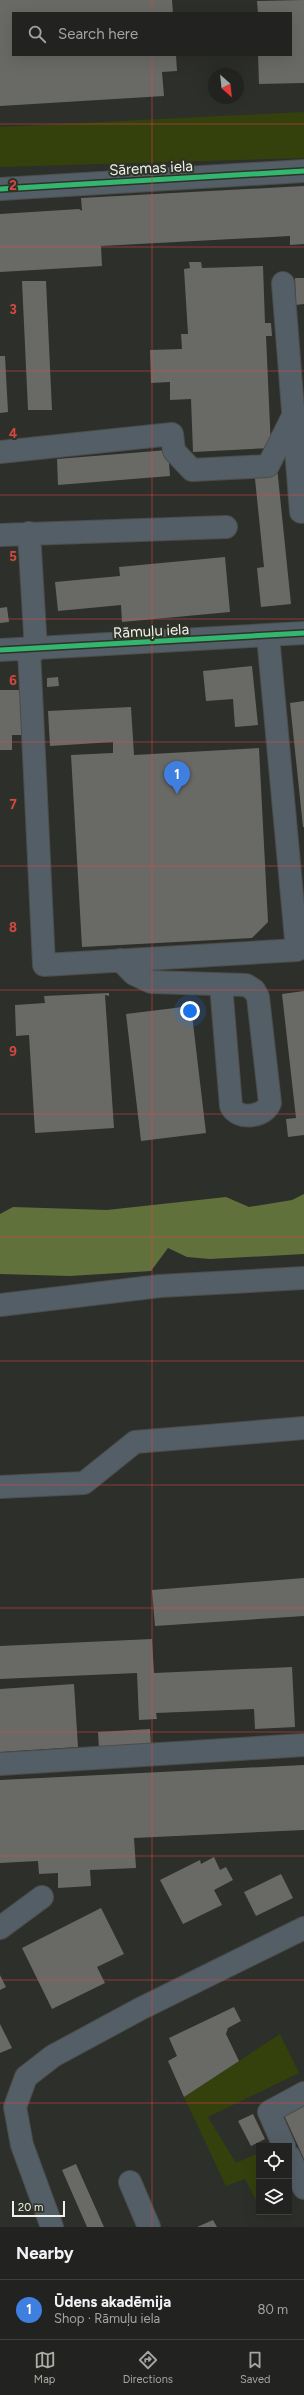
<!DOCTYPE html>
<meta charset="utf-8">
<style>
:root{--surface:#222320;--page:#2a2b29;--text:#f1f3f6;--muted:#a2a4a5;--line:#3f403e;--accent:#abada7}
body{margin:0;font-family:Figtree,sans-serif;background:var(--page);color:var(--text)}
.controls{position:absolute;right:12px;bottom:12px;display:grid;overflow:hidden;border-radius:0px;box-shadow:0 4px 16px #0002}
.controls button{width:36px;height:36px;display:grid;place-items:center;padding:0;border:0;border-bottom:1px solid var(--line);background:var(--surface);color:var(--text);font:20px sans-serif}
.compass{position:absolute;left:208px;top:68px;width:36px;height:36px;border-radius:50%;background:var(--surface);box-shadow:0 4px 16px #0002;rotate:153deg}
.scale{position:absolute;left:12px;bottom:10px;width:53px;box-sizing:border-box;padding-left:4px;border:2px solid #eff1ea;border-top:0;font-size:11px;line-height:14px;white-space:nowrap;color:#eff1ea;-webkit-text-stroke:3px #2e3227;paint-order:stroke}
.you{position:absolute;left:190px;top:1011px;width:14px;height:14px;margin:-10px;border:3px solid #fff;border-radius:50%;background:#1a73e8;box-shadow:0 0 0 6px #1a73e833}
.badge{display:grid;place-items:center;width:26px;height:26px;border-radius:50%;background:var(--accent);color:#fff;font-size:13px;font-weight:700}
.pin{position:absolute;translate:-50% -33px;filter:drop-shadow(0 1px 2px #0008)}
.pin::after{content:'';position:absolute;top:21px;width:14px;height:12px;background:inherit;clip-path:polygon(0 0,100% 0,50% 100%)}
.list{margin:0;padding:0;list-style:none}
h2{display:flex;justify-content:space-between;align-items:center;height:52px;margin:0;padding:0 16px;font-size:17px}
h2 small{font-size:13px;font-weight:400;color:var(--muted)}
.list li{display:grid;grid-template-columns:26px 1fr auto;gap:12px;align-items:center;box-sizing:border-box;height:60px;padding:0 16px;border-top:1px solid var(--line)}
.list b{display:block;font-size:15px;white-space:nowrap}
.list p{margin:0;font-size:13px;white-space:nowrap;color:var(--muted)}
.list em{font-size:13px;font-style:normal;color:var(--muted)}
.icon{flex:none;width:22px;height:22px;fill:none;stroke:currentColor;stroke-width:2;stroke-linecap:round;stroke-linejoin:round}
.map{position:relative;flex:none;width:304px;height:2227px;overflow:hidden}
.search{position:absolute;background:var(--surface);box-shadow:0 4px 16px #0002;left:12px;right:12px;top:12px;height:44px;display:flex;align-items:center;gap:10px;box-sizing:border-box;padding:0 14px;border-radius:0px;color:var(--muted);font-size:15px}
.sheet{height:112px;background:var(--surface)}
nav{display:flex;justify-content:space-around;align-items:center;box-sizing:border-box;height:56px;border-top:1px solid var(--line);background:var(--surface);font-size:11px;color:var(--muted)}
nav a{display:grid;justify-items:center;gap:2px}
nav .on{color:var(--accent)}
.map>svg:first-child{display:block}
</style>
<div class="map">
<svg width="304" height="2227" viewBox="0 0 304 2227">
<rect width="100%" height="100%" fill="#2d2f2a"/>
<!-- green -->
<path fill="#34410d" d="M 304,112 L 304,158 L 0,167 L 0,127 Z
M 280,2034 L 299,2073 L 208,2117 L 236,2163 L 259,2153 L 259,2206 L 245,2179 L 226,2186 L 184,2097 Z"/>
<!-- water -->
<path fill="#61713b" d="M 304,1194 L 304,1254 L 210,1259 L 187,1257 L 168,1248 L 151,1271 L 70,1276 L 0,1274 L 0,1214 L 13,1207 L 107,1210 L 226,1197 L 249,1207 L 292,1200 Z"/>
<!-- building -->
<path fill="#696a66" d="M 0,0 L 172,0 L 173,13 L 13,13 L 13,55 L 176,55 L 177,71 L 162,72 L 164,96 L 0,106 Z
M 304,0 L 304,83 L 259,84 L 258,55 L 291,55 L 291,13 L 258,13 L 257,1 Z
M 304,186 L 304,244 L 290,245 L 290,236 L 101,246 L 102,266 L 0,272 L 0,214 L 79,209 L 82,211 L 81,198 Z
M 189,262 L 201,262 L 202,268 L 263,266 L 265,323 L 271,323 L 272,336 L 266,336 L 271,448 L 193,452 L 191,399 L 170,400 L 170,382 L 151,383 L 150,350 L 182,349 L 181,334 L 188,334 L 184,269 L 190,268 Z
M 295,278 L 304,278 L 304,304 L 296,305 Z
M 22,281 L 46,281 L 52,410 L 28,410 Z
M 0,356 L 5,356 L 8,412 L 0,413 Z
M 168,450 L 170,476 L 58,485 L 57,459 Z
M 277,467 L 291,604 L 261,607 L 257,568 L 264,567 L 254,469 Z
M 225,557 L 230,612 L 122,622 L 121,605 L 58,611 L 55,582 L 120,576 L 119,567 Z
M 7,607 L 9,622 L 0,623 L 0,608 Z
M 252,666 L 258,725 L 235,727 L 233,699 L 206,701 L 203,671 Z
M 58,677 L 59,686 L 47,687 L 47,678 Z
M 0,690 L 23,690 L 24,735 L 12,735 L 12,750 L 0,750 Z
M 304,701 L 304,827 L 303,827 L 290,703 Z
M 131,707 L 134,755 L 259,748 L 268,922 L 252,938 L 82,947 L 71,755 L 113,753 L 113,742 L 50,746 L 48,711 Z
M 304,991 L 304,1135 L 288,1137 L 286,1119 L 296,1118 L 282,994 Z
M 109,993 L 109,996 L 105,995 L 114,1128 L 35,1133 L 29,1035 L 16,1036 L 15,1005 L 45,1003 L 44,996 Z
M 191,1006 L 206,1133 L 141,1141 L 126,1014 Z
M 304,1578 L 304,1616 L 155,1626 L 152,1590 Z
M 152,1639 L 154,1673 L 292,1667 L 295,1727 L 255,1729 L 254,1709 L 156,1713 L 157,1719 L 139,1720 L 137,1673 L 0,1679 L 0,1646 Z
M 74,1684 L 78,1747 L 0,1752 L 0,1689 Z
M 150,1729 L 151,1746 L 99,1748 L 98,1732 Z
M 304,1765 L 304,1830 L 134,1838 L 136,1868 L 90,1870 L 91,1886 L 58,1888 L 58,1873 L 39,1874 L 38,1861 L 0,1863 L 0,1780 Z
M 214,1857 L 220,1870 L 226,1867 L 233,1880 L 214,1890 L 222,1905 L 183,1924 L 160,1880 L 200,1860 L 201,1864 Z
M 281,1874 L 293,1898 L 256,1916 L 244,1892 Z
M 101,1908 L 124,1954 L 97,1967 L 105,1983 L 52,2009 L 22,1948 Z
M 0,1975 L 6,1987 L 0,1990 Z
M 234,2007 L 241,2021 L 228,2028 L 226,2034 L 239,2061 L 184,2097 L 168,2061 L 177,2056 L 169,2038 Z
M 0,2024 L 12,2048 L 0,2053 Z
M 304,2103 L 304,2159 L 283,2113 Z
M 253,2114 L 265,2139 L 251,2146 L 238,2121 Z
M 76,2164 L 104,2227 L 87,2227 L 62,2170 Z
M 213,2220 L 217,2227 L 197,2227 Z"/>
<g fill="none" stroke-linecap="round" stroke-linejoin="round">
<defs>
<path id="minor" d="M 0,189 L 304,171
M 283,283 L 301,512 L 304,511
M 0,452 L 172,434 L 174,451 L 192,470 L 268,466 L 292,418 L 304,417
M 29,533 L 36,650
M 0,535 L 226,527
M 0,650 L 304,633
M 29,650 L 44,965 L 297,950 L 268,636
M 120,960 L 134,974 L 151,982 L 246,985 L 254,990 L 258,997 L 270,1103 C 265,1117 238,1121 231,1106 L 221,985
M 0,1305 L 160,1286 L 304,1278
M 0,1487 L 84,1483 L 135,1442 L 304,1428
M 0,1764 L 304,1745
M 0,1928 L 42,1897
M 284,2146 L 269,2112 L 304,2093
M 289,2156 L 304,2188
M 130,2182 L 149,2227
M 52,2227 L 22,2145 L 15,2107 L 26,2077 L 53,2056 L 140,2009 L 304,1928"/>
</defs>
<!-- minor casing -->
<use href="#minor" stroke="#4c4d4a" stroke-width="24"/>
<!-- minor -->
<use href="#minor" stroke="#535e67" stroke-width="22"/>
<defs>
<path id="cycleway" d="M 0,189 L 304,171
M 0,650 L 304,633"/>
</defs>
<!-- cycleway casing -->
<use href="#cycleway" stroke="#2e3227" stroke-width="8"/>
<!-- cycleway -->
<use href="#cycleway" stroke="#33b770" stroke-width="5"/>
</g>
<!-- grid -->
<path fill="none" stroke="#da4645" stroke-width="1" stroke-opacity="0.55" d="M 152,0 L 152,13M 152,55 L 152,2227M 0,124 L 304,124M 0,247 L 304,247M 0,371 L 304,371M 0,495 L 304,495M 0,619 L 304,619M 0,742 L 304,742M 0,866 L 304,866M 0,990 L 304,990M 0,1114 L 304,1114M 0,1237 L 304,1237M 0,1361 L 304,1361M 0,1485 L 304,1485M 0,1608 L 304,1608M 0,1732 L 304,1732M 0,1856 L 304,1856M 0,1980 L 304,1980M 0,2103 L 304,2103"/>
<g text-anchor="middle" stroke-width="4" stroke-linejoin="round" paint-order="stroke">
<!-- street labels -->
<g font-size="15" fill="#eff1ea" stroke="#2e3227">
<text transform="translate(151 168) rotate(-3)" y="5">Sāremas iela</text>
<text transform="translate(151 631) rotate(-3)" y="5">Rāmuļu iela</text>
</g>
</g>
<g font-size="13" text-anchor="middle" font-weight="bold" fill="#da4645" stroke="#2e3227" stroke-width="4" stroke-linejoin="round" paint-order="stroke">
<text x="13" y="190">2</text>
<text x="13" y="314">3</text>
<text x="13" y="438">4</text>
<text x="13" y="561">5</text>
<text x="13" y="685">6</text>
<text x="13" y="809">7</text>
<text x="13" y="932">8</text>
<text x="13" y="1056">9</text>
</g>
</svg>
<div class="controls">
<button><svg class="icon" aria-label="locate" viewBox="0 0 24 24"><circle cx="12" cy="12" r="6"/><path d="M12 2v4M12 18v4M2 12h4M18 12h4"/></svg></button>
<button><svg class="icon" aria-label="layers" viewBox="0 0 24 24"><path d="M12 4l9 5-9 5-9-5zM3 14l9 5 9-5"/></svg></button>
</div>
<svg class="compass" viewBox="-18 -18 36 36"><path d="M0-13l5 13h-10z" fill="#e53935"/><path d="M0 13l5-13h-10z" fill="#a2a4a5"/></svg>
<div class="scale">20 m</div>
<div class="you"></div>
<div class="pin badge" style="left:177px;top:794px;background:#3f7fe0">1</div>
<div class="search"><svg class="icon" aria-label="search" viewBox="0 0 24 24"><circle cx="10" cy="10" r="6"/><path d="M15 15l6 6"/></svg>Search here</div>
</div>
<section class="sheet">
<h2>Nearby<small></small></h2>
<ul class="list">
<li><span class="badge" style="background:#3f7fe0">1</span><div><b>Ūdens akadēmija</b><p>Shop · Rāmuļu iela</p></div><em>80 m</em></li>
</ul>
</section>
<nav>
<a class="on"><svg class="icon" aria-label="map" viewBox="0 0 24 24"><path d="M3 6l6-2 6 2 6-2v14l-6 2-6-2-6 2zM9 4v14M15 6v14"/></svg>Map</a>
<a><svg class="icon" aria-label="directions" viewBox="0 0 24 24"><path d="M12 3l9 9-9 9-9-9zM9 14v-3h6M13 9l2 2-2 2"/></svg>Directions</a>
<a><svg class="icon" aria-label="saved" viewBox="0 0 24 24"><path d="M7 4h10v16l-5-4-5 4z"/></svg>Saved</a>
</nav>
